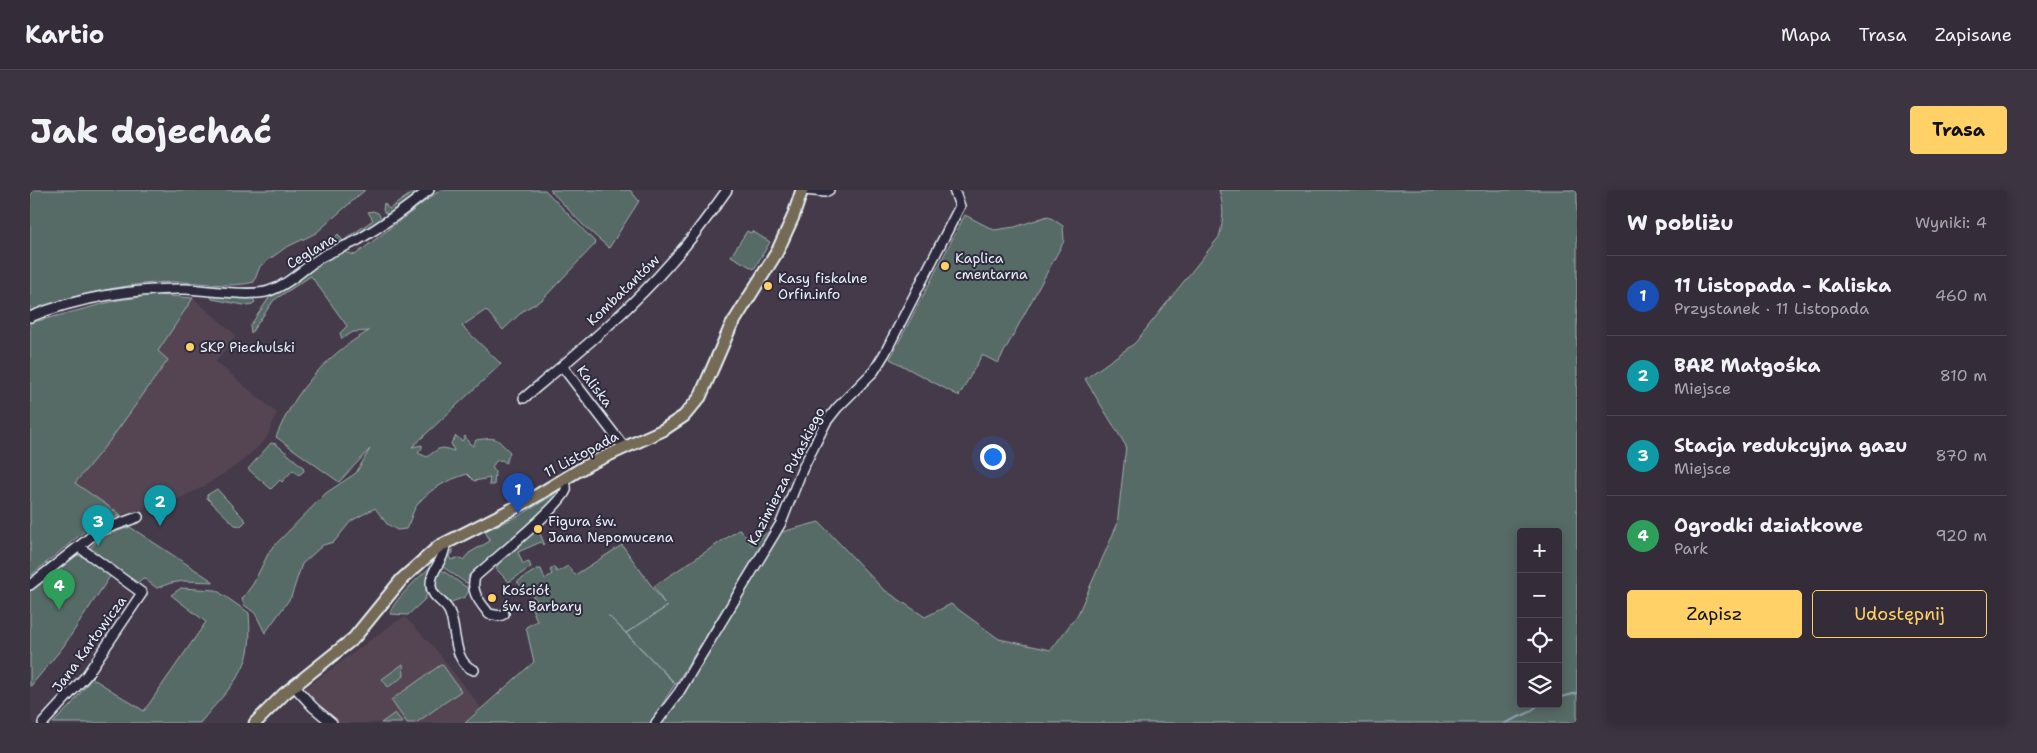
<!DOCTYPE html>
<html lang="pl">
<meta charset="utf-8">
<style>
:root{--surface:#342c38;--page:#3c3440;--text:#f1f3f6;--muted:#a9a7ae;--line:#4e4853;--accent:#ffd166}
body{margin:0;font-family:"Shantell Sans",sans-serif;background:var(--page);color:var(--text)}
.controls{position:absolute;right:15px;bottom:15px;display:grid;overflow:hidden;border-radius:5px;box-shadow:0 2px 12px #0003}
.controls button{width:45px;height:45px;display:grid;place-items:center;padding:0;border:0;border-bottom:1px solid var(--line);background:var(--surface);color:var(--text);font:25px sans-serif}
.you{position:absolute;left:962px;top:266px;width:18px;height:18px;margin:-12px;border:4px solid #fff;border-radius:50%;background:#1a73e8;box-shadow:0 0 0 8px #1a73e833}
.badge{display:grid;place-items:center;width:32px;height:32px;border-radius:50%;background:var(--accent);color:#fff;font-size:16px;font-weight:700}
.pin{position:absolute;translate:-50% -41px;filter:drop-shadow(0 1px 2px #0008)}
.pin::after{content:'';position:absolute;top:26px;width:18px;height:15px;background:inherit;clip-path:polygon(0 0,100% 0,50% 100%)}
.list{margin:0;padding:0;list-style:none}
h2{display:flex;justify-content:space-between;align-items:center;height:65px;margin:0;padding:0 20px;font-size:21px}
h2 small{font-size:16px;font-weight:400;color:var(--muted)}
.list li{display:grid;grid-template-columns:32px 1fr auto;gap:15px;align-items:center;box-sizing:border-box;height:80px;padding:0 20px;border-top:1px solid var(--line)}
.list b{display:block;font-size:19px;white-space:nowrap}
.list p{margin:0;font-size:16px;white-space:nowrap;color:var(--muted)}
.list em{font-size:16px;font-style:normal;color:var(--muted)}
.actions{display:flex;gap:10px;padding:15px 20px}
.actions a{flex:1;padding:11px 0;border:1px solid var(--accent);border-radius:5px;text-align:center;font-size:18px;color:var(--accent)}
.actions .main{background:var(--accent);color:#111}
.icon{flex:none;width:28px;height:28px;fill:none;stroke:currentColor;stroke-width:2;stroke-linecap:round;stroke-linejoin:round}
.map{position:relative;flex:none;width:1547px;height:533px;overflow:hidden;border-radius:5px}
header{display:flex;align-items:center;gap:30px;box-sizing:border-box;height:70px;padding:0 25px;background:var(--surface);border-bottom:1px solid var(--line)}
header strong{font-size:24px}
nav{display:flex;gap:28px;margin-inline-start:auto;font-size:18px}
.intro{display:flex;align-items:center;justify-content:space-between;box-sizing:border-box;height:120px;padding:0 30px}
h1{margin:0;font-size:35px}
.button{padding:12px 22px;border-radius:5px;background:var(--accent);color:#111;font-size:18px;font-weight:700}
main{display:flex;gap:30px;padding:0 30px}
aside{flex:1;background:var(--surface);border-radius:5px;box-shadow:0 2px 12px #0003}
.map>svg:first-child{display:block}
</style>
<header>
<strong>Kartio</strong>
<nav><a>Mapa</a><a>Trasa</a><a>Zapisane</a></nav>
</header>
<div class="intro"><h1>Jak dojechać</h1><a class="button">Trasa</a></div>
<main>
<div class="map">
<svg width="1547" height="533" viewBox="0 0 1547 533">
<rect width="100%" height="100%" fill="#453a4a"/>
<filter id="ink" filterUnits="userSpaceOnUse"><feTurbulence type="fractalNoise" baseFrequency=".02" numOctaves="2"/><feDisplacementMap in="SourceGraphic" scale="10" xChannelSelector="R" yChannelSelector="G"/><feConvolveMatrix kernelMatrix="1 2 1 2 8 2 1 2 1" color-interpolation-filters="sRGB"/></filter>
<g filter="url(#ink)">
<!-- built -->
<path fill="#544553" d="M 163,108 L 206,145 L 186,172 L 247,223 L 237,247 L 227,258 L 207,275 L 173,297 L 148,309 L 91,325 L 45,293 L 81,249 L 137,170 L 128,161 Z
M 375,427 L 403,456 L 451,518 L 435,533 L 309,533 L 288,515 L 274,499 L 361,435 Z"/>
<!-- green -->
<path fill="#576b66" stroke="#a0aeaf" fill-rule="evenodd" d="M 4,0 L 335,0 L 286,43 L 255,58 L 230,76 L 224,92 C 198,99 170,91 143,92 C 95,93 45,105 0,121 L 0,6 Z
M 386,0 L 394,0 L 360,24 L 355,23 L 353,20 L 354,13 L 359,19 Z
M 410,0 L 515,0 L 566,53 L 512,110 L 494,120 L 473,140 L 456,120 L 432,136 L 471,174 L 382,257 L 392,255 L 392,258 L 388,263 L 397,267 L 408,259 L 414,258 L 424,261 L 421,253 L 426,246 L 432,251 L 435,246 L 439,253 L 443,256 L 446,250 C 469,247 464,247 480,262 L 476,273 L 472,270 L 466,271 L 462,277 L 465,282 L 464,295 L 459,295 L 460,288 L 444,291 L 437,284 C 418,290 396,300 385,318 C 382,324 380,332 376,339 L 367,340 L 357,334 L 345,318 L 321,331 L 304,352 L 293,355 L 272,374 L 261,407 L 235,443 L 225,423 L 214,415 L 212,409 L 223,394 L 240,360 L 296,303 L 326,283 L 340,259 L 309,292 L 246,247 C 264,202 297,164 339,141 L 323,142 L 312,149 L 310,143 L 317,136 L 281,86 L 244,110 L 221,143 L 220,136 L 241,105 L 279,80 L 312,61 L 325,65 Z
M 520,0 L 600,0 L 609,11 L 579,58 L 554,36 Z
M 1189,0 L 1547,0 L 1547,533 L 630,533 L 748,343 L 789,332 L 853,399 L 895,427 L 921,414 L 969,449 L 1021,460 L 1048,424 L 1087,335 L 1096,256 L 1055,189 L 1105,153 L 1189,47 C 1194,30 1194,16 1189,0 ZM 1491,342 L 1528,342 L 1528,514 L 1491,514 Z
M 343,21 L 348,23 L 352,29 L 332,44 L 305,56 C 303,52 305,47 308,44 L 313,51 L 343,30 L 338,22 Z
M 935,25 L 964,40 L 985,37 L 1018,26 L 1033,36 L 1034,51 L 968,173 L 952,165 L 929,206 L 860,169 Z
M 717,41 L 721,43 L 722,41 L 740,52 L 724,79 L 701,66 Z
M 128,105 L 163,108 L 128,161 L 138,170 L 81,249 L 45,293 L 91,325 L 61,336 L 0,386 L 0,133 L 88,110 Z
M 180,105 L 222,106 L 225,112 L 219,116 L 182,109 Z
M 241,253 L 246,254 L 273,277 L 274,281 L 269,285 L 263,280 L 252,292 L 250,290 L 241,299 L 218,279 Z
M 187,299 L 216,331 L 211,336 L 205,335 L 177,308 L 177,305 Z
M 533,299 L 525,311 L 457,372 L 438,386 L 443,392 L 436,393 L 410,375 L 423,359 L 423,363 L 419,366 L 421,370 L 427,368 L 433,370 L 439,363 L 460,351 L 455,341 L 491,325 Z
M 100,337 L 184,392 L 154,391 L 141,393 L 127,398 L 113,388 L 107,393 L 58,360 L 72,346 Z
M 744,337 L 646,494 L 596,443 L 638,416 L 596,443 L 578,425 L 645,494 L 620,533 L 435,533 L 504,472 L 496,437 L 507,431 L 501,416 L 507,410 L 487,392 L 507,379 L 511,379 L 515,389 L 522,384 L 520,380 L 524,377 L 527,382 L 538,376 L 545,385 L 592,355 L 634,413 L 624,396 L 710,339 L 722,355 Z
M 507,340 L 509,341 L 514,353 L 513,355 L 511,352 L 488,362 L 493,374 L 499,372 L 501,377 L 479,392 L 466,379 C 469,366 495,349 507,340 Z
M 47,365 L 53,367 L 81,385 L 33,457 L 0,497 L 0,400 Z
M 410,368 L 395,409 L 378,425 L 360,424 C 362,410 398,379 410,368 Z
M 409,378 L 436,397 L 442,396 L 435,407 L 416,414 L 403,400 L 404,389 Z
M 151,398 L 186,400 L 219,423 C 220,437 221,455 216,470 C 208,493 185,514 170,533 L 23,533 L 41,515 L 62,488 L 114,521 L 176,432 L 141,405 Z
M 373,474 L 374,486 L 358,497 L 352,489 Z
M 412,474 L 431,501 L 386,533 L 377,533 L 361,510 Z
M 365,523 L 373,533 L 351,533 Z"/>
<g fill="none" stroke-linecap="round" stroke-linejoin="round">
<!-- stream -->
<path stroke="#8d9fae" stroke-width="2" d="M 1528,508 L 1547,503
M 1475,533 L 1498,523 L 1510,514"/>
<defs>
<path id="minor" d="M 774,0 L 795,2 L 799,0
M 0,127 C 45,108 107,98 156,99 C 176,100 222,107 239,101 C 260,94 275,77 293,66 C 304,60 317,56 328,50 C 353,35 376,19 399,0
M 532,176 L 594,257
M 494,208 C 545,165 599,121 643,70 C 663,48 680,24 697,0
M 415,353 C 415,371 400,379 401,396 C 402,408 414,411 419,421 C 427,437 422,473 444,480
M 0,395 L 67,342 L 108,327
M 474,424 L 470,426 L 459,424 C 450,412 440,402 445,387 C 462,371 531,316 536,300 C 537,296 535,293 534,289
M 264,496 L 283,517 L 302,533
M 13,533 L 56,486 L 112,403 L 49,357
M 626,533 L 649,502 L 751,333 L 772,280 L 796,232 L 807,218 L 844,181 L 855,163 L 930,16 L 924,0"/>
<path id="major" d="M 225,533 L 254,504 L 324,448 L 372,389 L 408,357 L 498,311 L 559,274 L 633,240 L 654,226 L 670,207 L 700,138 L 747,62 L 763,27 L 772,0"/>
</defs>
<!-- minor casing -->
<use href="#minor" stroke="#e8f1f8" stroke-width="12"/>
<!-- major casing -->
<use href="#major" stroke="#e8f1f8" stroke-width="15"/>
<!-- minor -->
<use href="#minor" stroke="#2f2a3d" stroke-width="9"/>
<!-- major -->
<use href="#major" stroke="#746b55" stroke-width="11"/>
</g>
</g>
<!-- markers -->
<g fill="#ffd166" stroke="#2f2a3d" stroke-width="2">
<circle cx="915" cy="76" r="5"/>
<circle cx="738" cy="96" r="5"/>
<circle cx="160" cy="157" r="5"/>
<circle cx="508" cy="339" r="5"/>
<circle cx="462" cy="408" r="5"/>
</g>
<g text-anchor="middle" stroke-width="4" stroke-linejoin="round" paint-order="stroke">
<!-- street labels -->
<g font-size="14" fill="#e8f1f8" stroke="#2f2a3d">
<text transform="translate(281 61) rotate(-31)" y="5">Ceglana</text>
<text transform="translate(593 100) rotate(-44)" y="5">Kombatantów</text>
<text transform="translate(565 196) rotate(52)" y="5">Kaliska</text>
<text transform="translate(551 264) rotate(-28)" y="5">11 Listopada</text>
<text transform="translate(756 286) rotate(-63)" y="5">Kazimierza Pułaskiego</text>
<text transform="translate(59 454) rotate(-54)" y="5">Jana Karłowicza</text>
</g>
<!-- poi labels -->
<g font-size="14" fill="#e8f1f8" stroke="#2f2a3d" text-anchor="start">
<text x="925" y="73">Kaplica<tspan x="925" dy="16">cmentarna</tspan></text>
<text x="748" y="93">Kasy fiskalne<tspan x="748" dy="16">Orfin.info</tspan></text>
<text x="170" y="162">SKP Piechulski</text>
<text x="518" y="336">Figura św.<tspan x="518" dy="16">Jana Nepomucena</tspan></text>
<text x="472" y="405">Kościół<tspan x="472" dy="16">św. Barbary</tspan></text>
</g>
</g>
</svg>
<div class="controls">
<button>+</button>
<button>−</button>
<button><svg class="icon" aria-label="locate" viewBox="0 0 24 24"><circle cx="12" cy="12" r="6"/><path d="M12 2v4M12 18v4M2 12h4M18 12h4"/></svg></button>
<button><svg class="icon" aria-label="layers" viewBox="0 0 24 24"><path d="M12 4l9 5-9 5-9-5zM3 14l9 5 9-5"/></svg></button>
</div>
<div class="you"></div>
<div class="pin badge" style="left:488px;top:324px;background:#1a4fb4">1</div>
<div class="pin badge" style="left:130px;top:336px;background:#0f9aa8">2</div>
<div class="pin badge" style="left:68px;top:356px;background:#0f9aa8">3</div>
<div class="pin badge" style="left:29px;top:420px;background:#2e9e5b">4</div>
</div>
<aside>
<h2>W pobliżu<small>Wyniki: 4</small></h2>
<ul class="list">
<li><span class="badge" style="background:#1a4fb4">1</span><div><b>11 Listopada - Kaliska</b><p>Przystanek · 11 Listopada</p></div><em>460 m</em></li>
<li><span class="badge" style="background:#0f9aa8">2</span><div><b>BAR Małgośka</b><p>Miejsce</p></div><em>810 m</em></li>
<li><span class="badge" style="background:#0f9aa8">3</span><div><b>Stacja redukcyjna gazu</b><p>Miejsce</p></div><em>870 m</em></li>
<li><span class="badge" style="background:#2e9e5b">4</span><div><b>Ogrodki działkowe</b><p>Park</p></div><em>920 m</em></li>
</ul>
<div class="actions"><a class="main">Zapisz</a><a>Udostępnij</a></div>
</aside>
</main>
